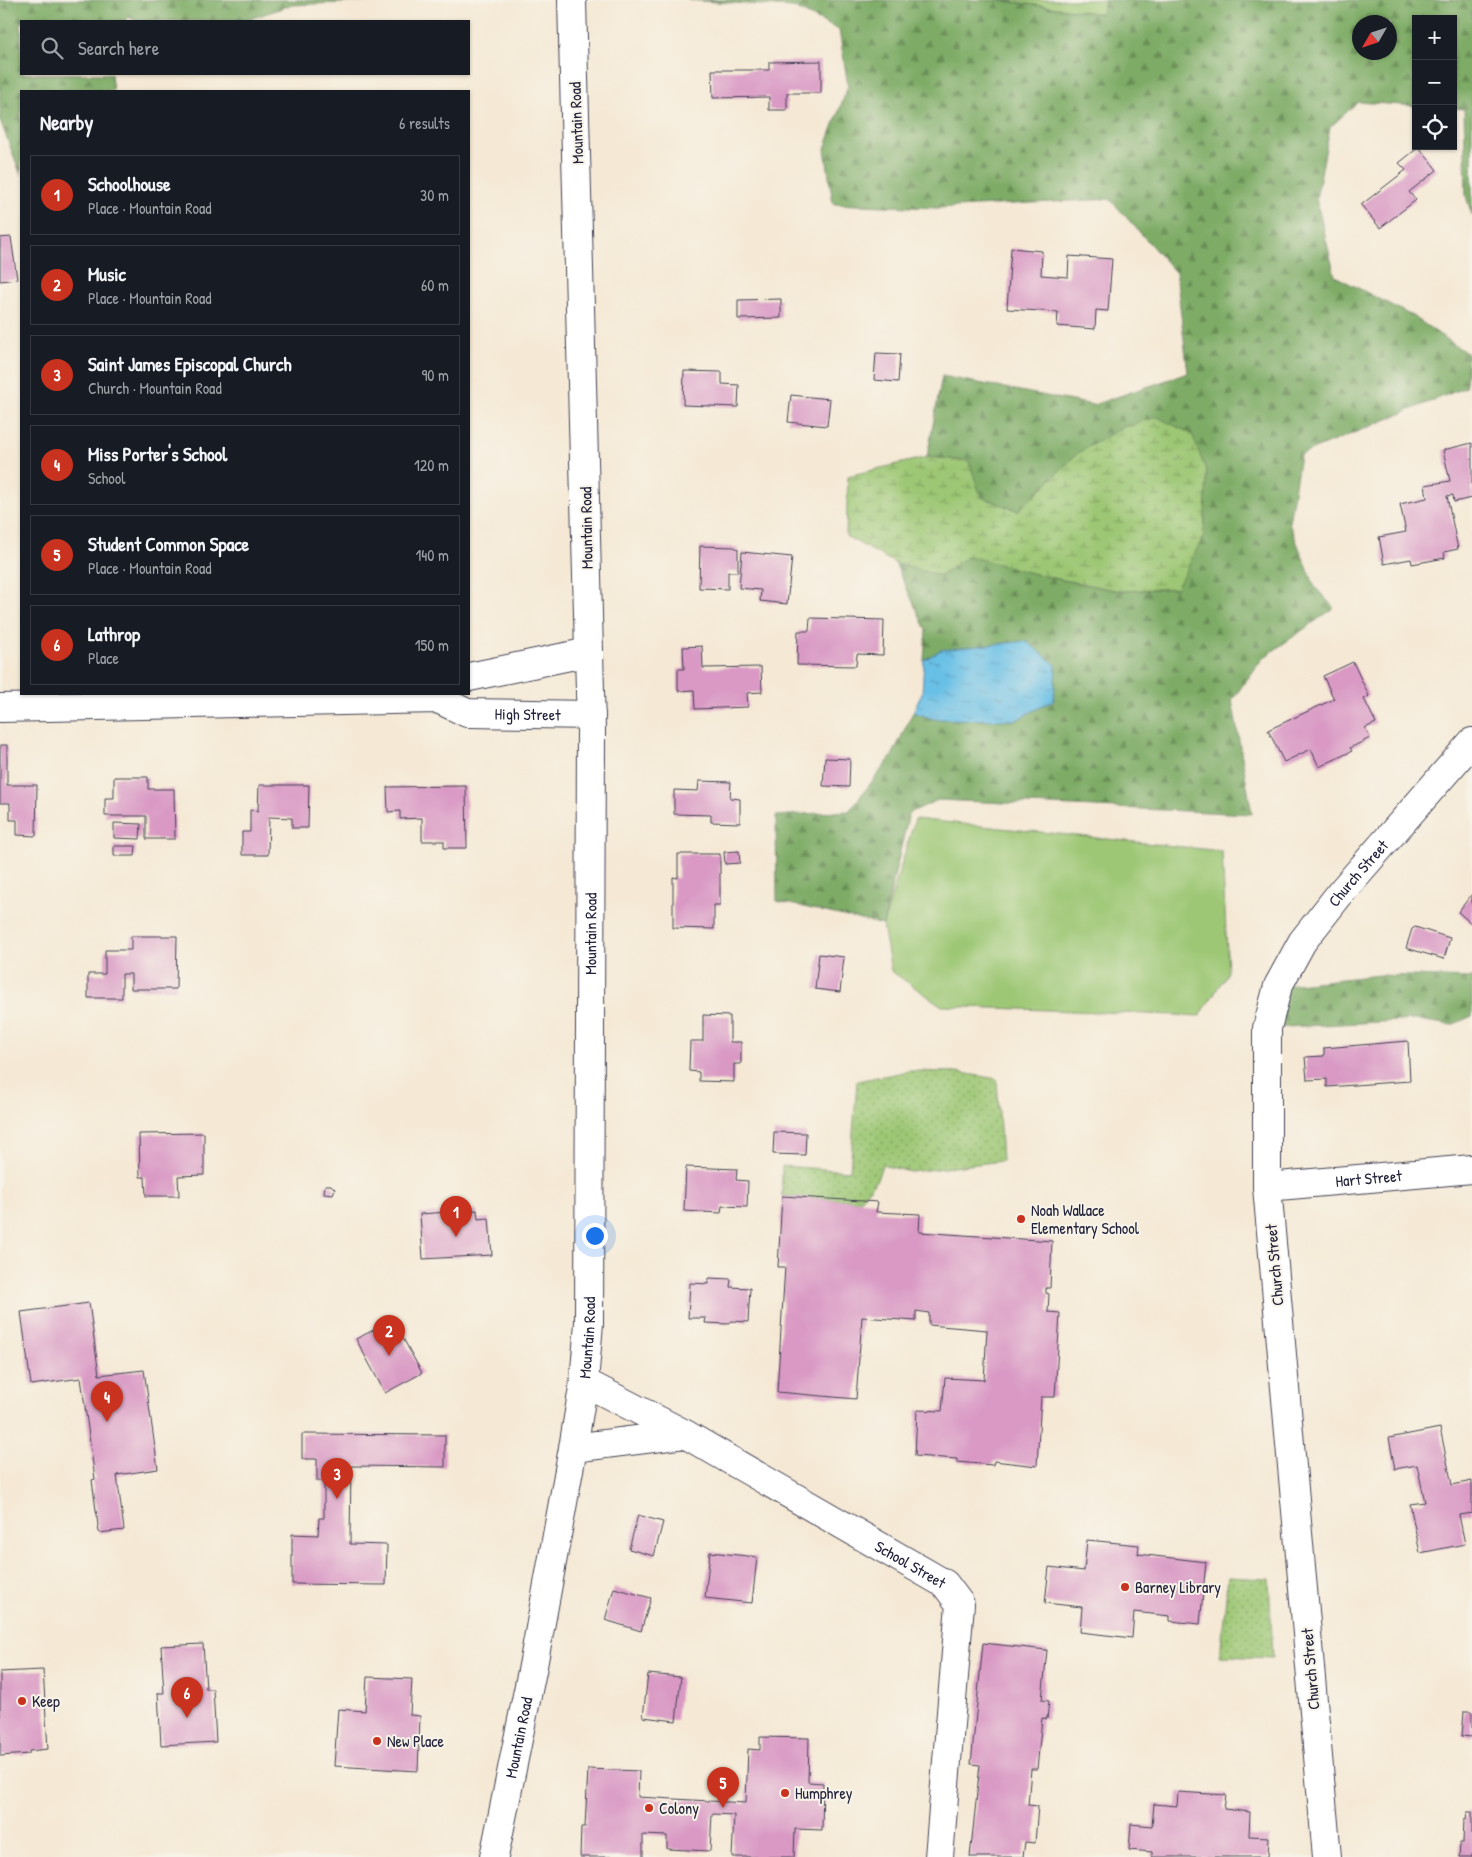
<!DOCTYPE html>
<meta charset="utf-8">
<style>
:root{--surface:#171b24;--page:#20242c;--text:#f1f3f6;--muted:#9ea1a6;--line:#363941;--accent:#c8321e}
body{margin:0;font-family:"Patrick Hand",sans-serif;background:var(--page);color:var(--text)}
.controls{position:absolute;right:15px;top:15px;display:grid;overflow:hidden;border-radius:0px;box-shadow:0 1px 4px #0004}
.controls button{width:45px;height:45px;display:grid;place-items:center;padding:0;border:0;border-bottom:1px solid var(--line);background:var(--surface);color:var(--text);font:25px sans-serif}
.compass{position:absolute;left:1352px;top:15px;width:45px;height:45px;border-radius:50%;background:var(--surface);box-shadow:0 1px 4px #0004;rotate:231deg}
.you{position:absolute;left:594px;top:1235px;width:18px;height:18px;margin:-12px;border:4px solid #fff;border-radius:50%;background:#1a73e8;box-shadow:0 0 0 8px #1a73e833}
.badge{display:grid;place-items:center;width:32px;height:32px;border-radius:50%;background:var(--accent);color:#fff;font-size:16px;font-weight:700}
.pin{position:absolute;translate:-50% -41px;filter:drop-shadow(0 1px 2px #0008)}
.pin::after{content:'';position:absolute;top:26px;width:18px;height:15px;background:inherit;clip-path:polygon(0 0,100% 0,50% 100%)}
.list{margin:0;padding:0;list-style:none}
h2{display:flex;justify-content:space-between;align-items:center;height:65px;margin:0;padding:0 20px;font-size:21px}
h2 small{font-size:16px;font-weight:400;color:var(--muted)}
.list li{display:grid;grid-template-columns:32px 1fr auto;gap:15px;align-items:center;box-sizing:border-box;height:80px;margin:0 10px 10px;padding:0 10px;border:1px solid var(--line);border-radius:0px}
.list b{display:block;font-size:19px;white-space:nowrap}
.list p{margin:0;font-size:16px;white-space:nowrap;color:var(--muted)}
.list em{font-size:16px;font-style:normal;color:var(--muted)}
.icon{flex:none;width:28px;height:28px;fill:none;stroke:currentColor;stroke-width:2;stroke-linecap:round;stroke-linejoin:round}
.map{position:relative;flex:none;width:1472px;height:1857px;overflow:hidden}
.search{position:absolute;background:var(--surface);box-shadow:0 1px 4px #0004;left:20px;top:20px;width:450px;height:55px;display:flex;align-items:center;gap:12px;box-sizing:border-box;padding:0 18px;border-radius:0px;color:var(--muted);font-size:19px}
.panel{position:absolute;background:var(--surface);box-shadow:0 1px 4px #0004;left:20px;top:90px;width:450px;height:605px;border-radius:0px}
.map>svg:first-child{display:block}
</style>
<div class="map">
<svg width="1472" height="1857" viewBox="0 0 1472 1857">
<defs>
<pattern id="forest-firs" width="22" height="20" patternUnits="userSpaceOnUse" patternTransform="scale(1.25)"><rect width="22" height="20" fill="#7eac66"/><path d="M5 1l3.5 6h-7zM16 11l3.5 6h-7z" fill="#678c55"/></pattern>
<pattern id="wetland-marsh" width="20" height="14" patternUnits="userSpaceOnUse" patternTransform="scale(1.25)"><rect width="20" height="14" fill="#9dc774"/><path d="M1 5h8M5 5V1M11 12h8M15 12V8" fill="none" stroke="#80a160"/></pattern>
<pattern id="park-dots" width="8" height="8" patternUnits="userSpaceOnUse" patternTransform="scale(1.25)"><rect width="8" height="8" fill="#9dc774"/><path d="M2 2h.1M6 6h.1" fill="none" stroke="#80a160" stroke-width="1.8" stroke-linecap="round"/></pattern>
<pattern id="water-ripples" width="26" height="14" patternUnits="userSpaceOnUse" patternTransform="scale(1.25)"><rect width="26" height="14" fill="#69c0e6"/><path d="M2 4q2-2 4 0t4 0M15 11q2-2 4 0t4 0" fill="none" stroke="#569cbc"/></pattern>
</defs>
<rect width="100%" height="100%" fill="#f7f3e8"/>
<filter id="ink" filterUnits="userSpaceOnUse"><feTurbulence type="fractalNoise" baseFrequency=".02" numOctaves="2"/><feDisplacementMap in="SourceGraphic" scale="10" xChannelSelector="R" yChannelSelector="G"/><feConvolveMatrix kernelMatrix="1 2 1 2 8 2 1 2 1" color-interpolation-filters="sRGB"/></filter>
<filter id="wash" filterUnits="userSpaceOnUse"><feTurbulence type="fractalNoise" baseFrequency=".0096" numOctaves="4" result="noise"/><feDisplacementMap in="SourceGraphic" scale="20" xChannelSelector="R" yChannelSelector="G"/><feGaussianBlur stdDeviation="1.12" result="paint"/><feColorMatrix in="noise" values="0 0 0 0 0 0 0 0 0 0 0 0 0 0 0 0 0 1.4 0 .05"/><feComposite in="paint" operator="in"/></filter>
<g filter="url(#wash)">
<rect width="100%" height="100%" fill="#f5e9d5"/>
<!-- grass -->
<path fill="#9dc774" stroke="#607458" d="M 997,0 L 1105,0 L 1103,14 Z
M 915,819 L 1222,851 L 1228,972 L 1200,1016 L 942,1006 L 891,971 L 883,925 Z"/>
<!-- forest -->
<path fill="url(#forest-firs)" stroke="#506750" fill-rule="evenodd" d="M 0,0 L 408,0 L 291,5 L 244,21 L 136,21 L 129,17 L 125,21 L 21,21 L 21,74 L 111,74 L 113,91 L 21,91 L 21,175 L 0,120 Z
M 688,0 L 997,0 L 1102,14 L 1105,0 L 1472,0 L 1472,215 L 1466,196 L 1464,109 L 1453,108 L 1453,19 L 1416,19 L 1416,106 L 1358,102 L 1330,127 L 1316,199 L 1335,276 L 1414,317 L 1468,354 L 1466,387 L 1300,455 L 1289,523 L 1315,587 L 1334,608 L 1263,658 L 1232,700 L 1252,814 L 938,800 L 909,813 L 883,925 L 777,901 L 776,816 L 849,811 L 892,756 L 913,712 L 934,719 L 941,650 L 924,660 L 926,630 L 895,563 L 941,576 L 968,555 L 1043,576 L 1120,591 L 1177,588 L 1045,484 L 1018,511 L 981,497 L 969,461 L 927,457 L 942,376 L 1093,405 L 1188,373 L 1176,273 L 1110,199 L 937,208 L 833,204 L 825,149 L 848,86 L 839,30 L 793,7 ZM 1360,22 L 1390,22 L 1390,52 L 1360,52 Z
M 1379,975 L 1472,978 L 1472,1016 L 1452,1025 L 1417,1020 L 1267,1028 L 1278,986 Z"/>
<!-- wetland -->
<path fill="url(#wetland-marsh)" stroke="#607458" d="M 1157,417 L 1192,434 L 1207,473 L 1204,535 L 1177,588 L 1120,591 L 1043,576 L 968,556 L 941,576 L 895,563 L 846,536 L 848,476 L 927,457 L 969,461 L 981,497 L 1018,511 L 1078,453 L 1123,427 Z"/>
<!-- park -->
<path fill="url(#park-dots)" stroke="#607458" d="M 909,1071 L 956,1072 L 997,1079 L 1002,1161 L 911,1172 L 882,1165 L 877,1180 L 859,1201 L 782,1196 L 782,1166 L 850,1171 L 857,1081 Z
M 1228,1577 L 1269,1579 L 1273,1658 L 1220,1656 Z"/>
<!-- water -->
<path fill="url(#water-ripples)" stroke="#467190" d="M 1026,641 L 1056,665 L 1054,700 L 1016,720 L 934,719 L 913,712 L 922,693 L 924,660 L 941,650 Z"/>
<g id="blocks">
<!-- building -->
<path fill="#d999c4" d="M 821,61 L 821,93 L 787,93 L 787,110 L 769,110 L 769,97 L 713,98 L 712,70 L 769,70 L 769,62 Z
M 1419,147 L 1437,170 L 1409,192 L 1416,200 L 1380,228 L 1361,205 L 1406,170 L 1399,163 Z
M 11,237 L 17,279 L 0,281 L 0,238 Z
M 1011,248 L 1042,251 L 1041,275 L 1068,277 L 1069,256 L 1112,259 L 1108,311 L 1096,310 L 1095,329 L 1057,326 L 1058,312 L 1007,309 Z
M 781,299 L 781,318 L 738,319 L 738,300 Z
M 876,353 L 900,354 L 898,382 L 874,380 Z
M 684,371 L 722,372 L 722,384 L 739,385 L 738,407 L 683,405 Z
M 791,395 L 830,399 L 827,426 L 788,422 Z
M 1472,443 L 1472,498 L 1454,502 L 1453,495 L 1447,496 L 1458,549 L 1444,552 L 1445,558 L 1412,564 L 1411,559 L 1384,564 L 1379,537 L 1406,532 L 1400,504 L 1427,498 L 1425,485 L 1450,481 L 1443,450 Z
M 700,546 L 734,547 L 738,549 L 738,572 L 728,572 L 728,589 L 699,588 Z
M 742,552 L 792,557 L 787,604 L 760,601 L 761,590 L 739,588 Z
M 810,618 L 884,620 L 883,655 L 857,654 L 856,666 L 797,665 L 798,631 L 809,631 Z
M 702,646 L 703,668 L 761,667 L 762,692 L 747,693 L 748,707 L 695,709 L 694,690 L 678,691 L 678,669 L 684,669 L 683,647 Z
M 1353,662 L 1369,696 L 1364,699 L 1376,723 L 1365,728 L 1370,738 L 1350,748 L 1352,751 L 1319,767 L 1311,749 L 1284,762 L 1268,730 L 1334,699 L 1323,676 Z
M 0,745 L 7,745 L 7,785 L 37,785 L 36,836 L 17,835 L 17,820 L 10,820 L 10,803 L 0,803 Z
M 825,758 L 850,759 L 849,787 L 823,786 Z
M 114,777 L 148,777 L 148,789 L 174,789 L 175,839 L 146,839 L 146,816 L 105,816 L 105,798 L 114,798 Z
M 699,781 L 731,782 L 730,798 L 740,799 L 740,823 L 711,822 L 711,815 L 674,814 L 674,790 L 698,791 Z
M 259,785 L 309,785 L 308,828 L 292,828 L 292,818 L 269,817 L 268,855 L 242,855 L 242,832 L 250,832 L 250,810 L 258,811 Z
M 466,786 L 467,848 L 444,848 L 444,841 L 422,841 L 422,818 L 400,819 L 400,811 L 388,812 L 387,787 Z
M 114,823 L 141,824 L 140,839 L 114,838 Z
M 114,846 L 136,846 L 135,856 L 114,856 Z
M 739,851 L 740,863 L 725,864 L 724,852 Z
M 678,854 L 720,854 L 720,905 L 714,905 L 714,929 L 673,928 L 673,877 L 678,878 Z
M 1472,894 L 1472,924 L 1458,912 Z
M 1415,927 L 1450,938 L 1444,959 L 1406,948 L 1412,929 Z
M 131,936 L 177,936 L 176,989 L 131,989 L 131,974 L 122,974 L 122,998 L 88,998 L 88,974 L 105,974 L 105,950 L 131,950 Z
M 819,954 L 844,957 L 840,992 L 815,989 Z
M 703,1015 L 730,1016 L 730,1042 L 741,1042 L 741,1064 L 734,1064 L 734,1082 L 699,1081 L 699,1072 L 689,1071 L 690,1041 L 703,1041 Z
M 1408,1041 L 1410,1081 L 1327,1087 L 1327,1079 L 1307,1080 L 1305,1057 L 1324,1056 L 1324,1048 Z
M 774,1132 L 806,1133 L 805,1155 L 773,1154 Z
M 204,1133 L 204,1175 L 178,1176 L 179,1196 L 146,1196 L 145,1177 L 140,1177 L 139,1134 Z
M 686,1167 L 737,1169 L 736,1180 L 748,1181 L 747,1207 L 722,1206 L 721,1213 L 684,1211 Z
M 325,1185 L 331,1185 L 335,1189 L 333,1194 L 324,1193 Z
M 782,1196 L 878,1202 L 876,1212 L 920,1214 L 919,1232 L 1052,1241 L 1050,1288 L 1046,1288 L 1046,1293 L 1049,1294 L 1048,1312 L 1060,1313 L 1055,1397 L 1041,1397 L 1037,1466 L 994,1461 L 993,1465 L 957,1462 L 957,1459 L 915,1456 L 917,1410 L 942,1411 L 945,1378 L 984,1380 L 987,1330 L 929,1325 L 929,1313 L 916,1311 L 916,1321 L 862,1317 L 856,1399 L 777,1392 L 785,1267 L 778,1267 Z
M 477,1210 L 478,1219 L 489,1218 L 492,1255 L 423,1259 L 420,1214 Z
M 708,1278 L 731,1279 L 730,1287 L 750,1288 L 748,1322 L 732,1321 L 728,1324 L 705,1323 L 706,1318 L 688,1318 L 690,1283 L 708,1284 Z
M 89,1303 L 99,1375 L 144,1370 L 158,1469 L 117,1475 L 124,1530 L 99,1533 L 92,1480 L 95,1479 L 81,1378 L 31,1385 L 21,1312 Z
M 393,1320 L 422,1373 L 385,1393 L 356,1339 Z
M 1440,1428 L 1452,1485 L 1472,1481 L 1472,1513 L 1459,1515 L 1465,1544 L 1420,1553 L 1410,1504 L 1425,1502 L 1417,1465 L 1395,1469 L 1389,1438 Z
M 302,1434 L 445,1435 L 445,1467 L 351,1466 L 350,1544 L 387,1545 L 386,1585 L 292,1584 L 292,1534 L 318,1535 L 319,1518 L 324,1518 L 324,1481 L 317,1481 L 317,1459 L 302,1459 Z
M 638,1515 L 663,1522 L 654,1556 L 629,1549 Z
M 1087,1540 L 1139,1545 L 1138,1554 L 1206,1562 L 1200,1624 L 1170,1621 L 1170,1616 L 1134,1612 L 1132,1638 L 1080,1632 L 1082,1607 L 1045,1603 L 1049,1567 L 1084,1571 Z
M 710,1552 L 757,1557 L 752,1603 L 705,1598 Z
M 614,1588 L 651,1598 L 641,1631 L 605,1620 Z
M 983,1643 L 1047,1650 L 1042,1700 L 1049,1701 L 1047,1719 L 1042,1718 L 1037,1769 L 1031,1769 L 1028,1805 L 1038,1806 L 1035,1843 L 1025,1842 L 1023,1857 L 970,1857 L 980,1765 L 971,1764 Z
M 203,1644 L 206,1689 L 213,1689 L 216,1742 L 161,1745 L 158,1693 L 164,1693 L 161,1646 Z
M 43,1670 L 48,1749 L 29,1751 L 29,1754 L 0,1756 L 0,1672 Z
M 648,1674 L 681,1677 L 676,1721 L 643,1717 Z
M 367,1677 L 412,1679 L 410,1715 L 420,1716 L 418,1771 L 334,1766 L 338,1709 L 365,1711 Z
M 1464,1711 L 1472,1711 L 1472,1737 L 1462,1736 Z
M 760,1737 L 809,1738 L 808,1782 L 823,1783 L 822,1830 L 795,1829 L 794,1857 L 732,1857 L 734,1815 L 712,1814 L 710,1851 L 667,1849 L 667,1836 L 643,1835 L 643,1857 L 580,1857 L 581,1827 L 585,1827 L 588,1769 L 639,1771 L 638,1797 L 746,1803 L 748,1749 L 760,1750 Z
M 1178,1792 L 1226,1795 L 1224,1809 L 1250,1812 L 1249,1836 L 1269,1837 L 1268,1857 L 1152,1857 L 1152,1852 L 1129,1850 L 1131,1824 L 1152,1826 L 1154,1804 L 1177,1806 Z
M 1467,1812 L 1472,1812 L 1472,1857 L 1459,1857 L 1460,1843 L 1463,1843 L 1464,1819 L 1466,1819 Z"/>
</g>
</g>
<g filter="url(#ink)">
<use href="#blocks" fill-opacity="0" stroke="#424052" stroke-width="1"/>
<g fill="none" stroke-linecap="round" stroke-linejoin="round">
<defs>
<g id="minor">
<path d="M 469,677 L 589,652"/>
<path id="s1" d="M 0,708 L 438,699 L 467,713 L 591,715"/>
<path id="s2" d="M 1267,1187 L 1472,1169"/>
<path id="s3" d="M 584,1382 L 685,1434 L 945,1584 L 960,1604 L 939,1857"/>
<path d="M 573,1448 L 685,1434"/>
<path id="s4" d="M 494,1857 L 533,1666 L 573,1448 L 584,1382 L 589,1323 L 591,729 L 572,0"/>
<path id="s5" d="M 1327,1857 L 1267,1187 L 1267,1028 L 1278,986 L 1302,942 L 1342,891 L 1472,742"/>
</g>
</defs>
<!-- minor casing -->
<use href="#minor" stroke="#424052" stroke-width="30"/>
<!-- minor -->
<use href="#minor" stroke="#fff" stroke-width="28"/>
</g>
</g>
<!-- markers -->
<g fill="#c8321e" stroke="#f7f3e8" stroke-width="2">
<circle cx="1021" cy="1219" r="5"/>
<circle cx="1125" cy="1587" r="5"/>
<circle cx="22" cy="1701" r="5"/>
<circle cx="377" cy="1741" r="5"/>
<circle cx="785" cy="1793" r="5"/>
<circle cx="649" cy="1808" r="5"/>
</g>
<g text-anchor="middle" stroke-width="4" stroke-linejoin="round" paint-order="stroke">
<!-- street labels -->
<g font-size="16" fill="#22223b" stroke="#f7f3e8">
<text transform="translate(576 123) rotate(-92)" y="6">Mountain Road</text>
<text transform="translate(586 528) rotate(-91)" y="6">Mountain Road</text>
<text dy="6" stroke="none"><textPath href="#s1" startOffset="531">High Street</textPath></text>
<text dy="6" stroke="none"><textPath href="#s5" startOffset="1014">Church Street</textPath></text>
<text dy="6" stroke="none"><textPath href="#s4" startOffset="932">Mountain Road</textPath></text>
<text dy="6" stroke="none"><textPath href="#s2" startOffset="102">Hart Street</textPath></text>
<text transform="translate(1274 1265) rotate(-95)" y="6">Church Street</text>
<text dy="6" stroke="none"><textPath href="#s4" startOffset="528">Mountain Road</textPath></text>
<text dy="6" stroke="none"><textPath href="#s3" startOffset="374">School Street</textPath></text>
<text transform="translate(1310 1669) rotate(-95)" y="6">Church Street</text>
<text dy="6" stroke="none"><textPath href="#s4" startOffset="122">Mountain Road</textPath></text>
</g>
<!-- poi labels -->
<g font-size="16" fill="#22223b" stroke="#f7f3e8" text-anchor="start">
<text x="1031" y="1216">Noah Wallace<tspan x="1031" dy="18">Elementary School</tspan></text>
<text x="1135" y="1593">Barney Library</text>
<text x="32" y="1707">Keep</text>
<text x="387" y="1747">New Place</text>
<text x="795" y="1799">Humphrey</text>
<text x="659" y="1814">Colony</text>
</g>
</g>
</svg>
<div class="controls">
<button>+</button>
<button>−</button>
<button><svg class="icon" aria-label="locate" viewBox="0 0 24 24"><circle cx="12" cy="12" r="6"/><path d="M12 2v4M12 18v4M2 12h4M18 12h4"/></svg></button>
</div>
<svg class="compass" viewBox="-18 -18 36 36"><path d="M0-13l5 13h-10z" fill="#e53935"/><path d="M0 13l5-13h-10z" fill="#9ea1a6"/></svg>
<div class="you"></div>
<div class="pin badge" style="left:456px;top:1237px">1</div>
<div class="pin badge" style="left:389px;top:1356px">2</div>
<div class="pin badge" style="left:337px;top:1499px">3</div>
<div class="pin badge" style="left:107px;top:1422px">4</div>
<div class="pin badge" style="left:723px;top:1808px">5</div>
<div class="pin badge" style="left:187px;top:1718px">6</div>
<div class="search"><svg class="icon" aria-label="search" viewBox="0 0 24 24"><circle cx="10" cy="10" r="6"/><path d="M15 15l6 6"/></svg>Search here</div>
<section class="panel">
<h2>Nearby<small>6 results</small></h2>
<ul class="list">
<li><span class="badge">1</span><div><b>Schoolhouse</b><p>Place · Mountain Road</p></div><em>30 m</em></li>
<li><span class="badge">2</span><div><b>Music</b><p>Place · Mountain Road</p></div><em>60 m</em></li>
<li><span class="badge">3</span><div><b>Saint James Episcopal Church</b><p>Church · Mountain Road</p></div><em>90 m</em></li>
<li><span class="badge">4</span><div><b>Miss Porter's School</b><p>School</p></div><em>120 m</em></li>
<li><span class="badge">5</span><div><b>Student Common Space</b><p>Place · Mountain Road</p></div><em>140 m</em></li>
<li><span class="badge">6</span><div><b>Lathrop</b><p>Place</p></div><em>150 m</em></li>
</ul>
</section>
</div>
